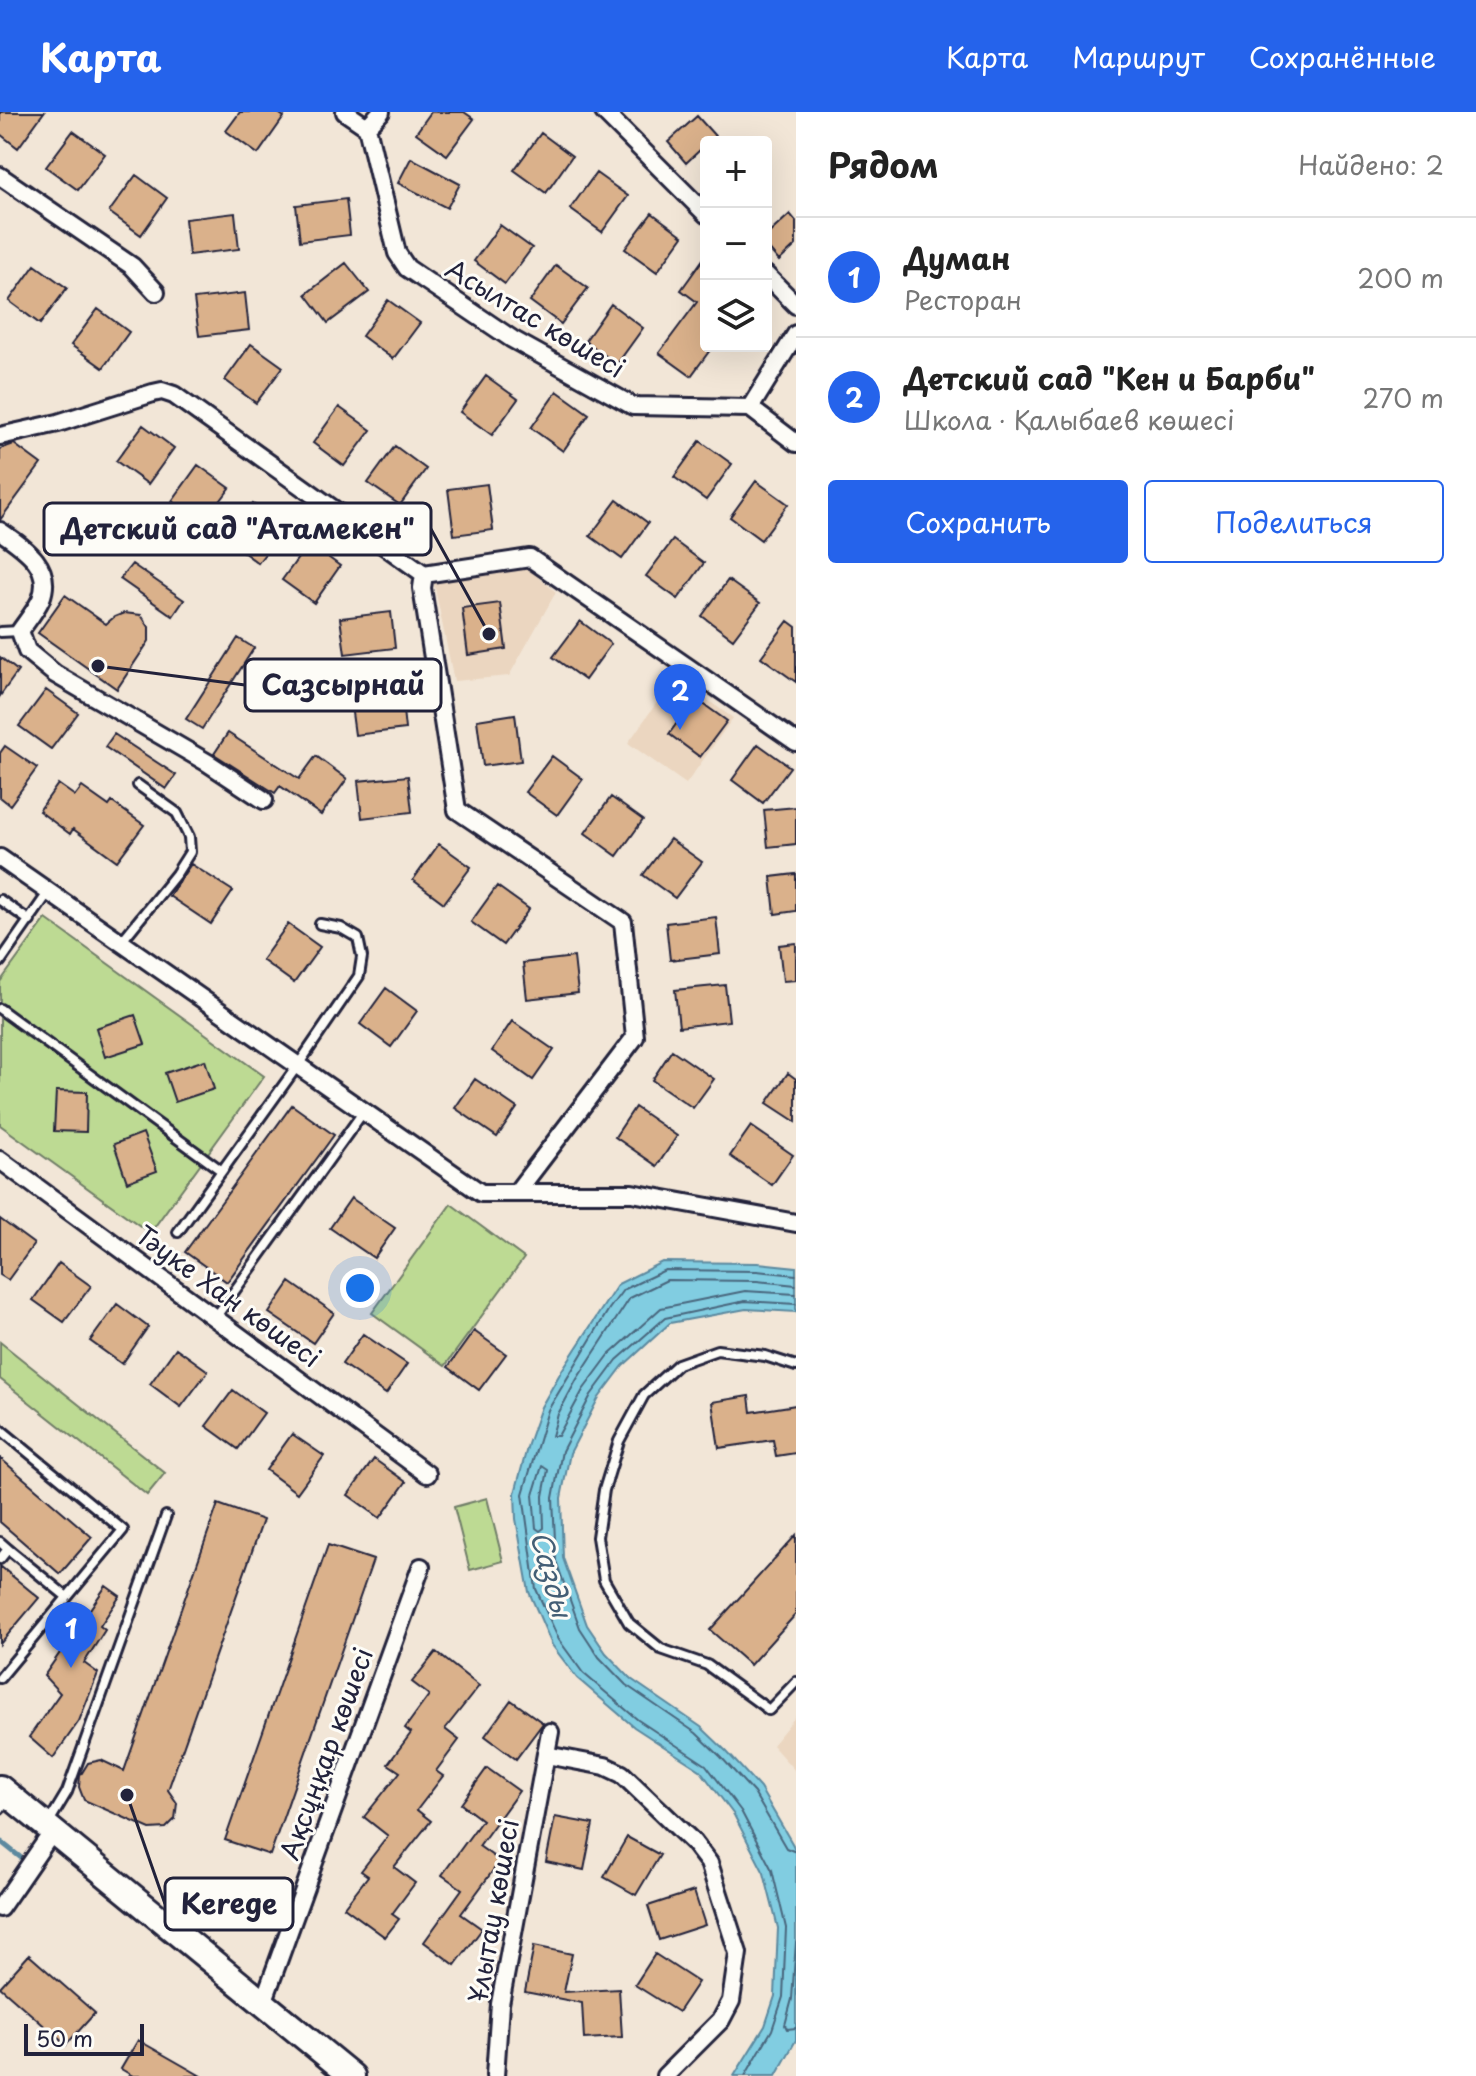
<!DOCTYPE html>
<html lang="ru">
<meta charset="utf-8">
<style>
:root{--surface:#fff;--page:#f6f6f6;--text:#222;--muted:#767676;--line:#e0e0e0;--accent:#2563eb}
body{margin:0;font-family:"Playpen Sans",sans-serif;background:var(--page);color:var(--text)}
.controls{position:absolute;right:24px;top:24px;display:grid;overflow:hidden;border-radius:8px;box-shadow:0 8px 32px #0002}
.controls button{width:72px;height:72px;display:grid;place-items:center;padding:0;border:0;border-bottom:2px solid var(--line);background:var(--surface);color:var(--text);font:40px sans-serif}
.scale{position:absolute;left:24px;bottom:20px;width:120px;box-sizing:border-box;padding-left:8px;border:4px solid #22223b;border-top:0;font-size:22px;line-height:28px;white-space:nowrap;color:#22223b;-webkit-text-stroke:6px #fdfcf7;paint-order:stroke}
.you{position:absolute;left:360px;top:1176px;width:28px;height:28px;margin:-20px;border:6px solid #fff;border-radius:50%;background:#1a73e8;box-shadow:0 0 0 12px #1a73e833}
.badge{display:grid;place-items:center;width:52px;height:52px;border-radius:50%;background:var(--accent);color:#fff;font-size:26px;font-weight:700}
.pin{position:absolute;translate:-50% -66px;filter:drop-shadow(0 2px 4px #0008)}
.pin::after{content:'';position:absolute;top:42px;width:28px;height:24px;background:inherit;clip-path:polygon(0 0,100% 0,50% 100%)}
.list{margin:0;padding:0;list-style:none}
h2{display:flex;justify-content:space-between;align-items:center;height:104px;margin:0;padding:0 32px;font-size:34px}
h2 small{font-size:26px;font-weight:400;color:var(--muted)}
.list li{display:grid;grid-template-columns:52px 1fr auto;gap:24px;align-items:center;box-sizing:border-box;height:120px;padding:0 32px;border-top:2px solid var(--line)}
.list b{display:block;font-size:30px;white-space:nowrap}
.list p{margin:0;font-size:26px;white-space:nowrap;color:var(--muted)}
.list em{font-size:26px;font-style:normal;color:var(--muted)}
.actions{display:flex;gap:16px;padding:24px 32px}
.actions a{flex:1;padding:18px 0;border:2px solid var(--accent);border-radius:8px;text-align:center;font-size:28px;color:var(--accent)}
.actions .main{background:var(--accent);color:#fff}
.icon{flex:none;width:44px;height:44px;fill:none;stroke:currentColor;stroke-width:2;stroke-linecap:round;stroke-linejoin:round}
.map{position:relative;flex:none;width:796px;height:1964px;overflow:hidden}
header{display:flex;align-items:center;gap:48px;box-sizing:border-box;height:112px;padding:0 40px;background:var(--accent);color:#fff}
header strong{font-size:38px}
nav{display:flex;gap:44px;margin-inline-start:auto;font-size:28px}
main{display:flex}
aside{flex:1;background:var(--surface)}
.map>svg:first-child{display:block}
</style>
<header>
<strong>Карта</strong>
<nav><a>Карта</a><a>Маршрут</a><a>Сохранённые</a></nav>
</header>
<main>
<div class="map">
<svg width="796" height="1964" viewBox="0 0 796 1964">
<rect width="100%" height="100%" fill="#f2e6d7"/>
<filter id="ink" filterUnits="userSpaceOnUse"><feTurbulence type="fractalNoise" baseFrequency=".0125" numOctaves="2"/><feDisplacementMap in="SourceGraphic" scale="16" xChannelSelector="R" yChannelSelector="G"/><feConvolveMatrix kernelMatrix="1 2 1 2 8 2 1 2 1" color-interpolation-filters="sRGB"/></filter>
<g filter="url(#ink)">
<!-- built -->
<path fill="#ebd6c0" d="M 528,457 L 556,480 L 509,564 L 454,569 L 434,471 Z
M 675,565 L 733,606 L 686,672 L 628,631 Z
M 796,1604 L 796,1660 L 772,1633 Z"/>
<!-- green -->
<path fill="#bdda93" stroke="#707e67" stroke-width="2" d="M 46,807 L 264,964 L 150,1121 L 0,1013 L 0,870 Z
M 451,1092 L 524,1146 L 445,1254 L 372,1201 Z
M 0,1230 L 165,1361 L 147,1383 L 0,1267 Z
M 487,1386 L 503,1449 L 470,1458 L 454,1395 Z"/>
<!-- water -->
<path fill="#81cde1" stroke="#5b899f" stroke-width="2" d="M 662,1150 L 758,1151 L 796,1155 L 796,1200 L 746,1197 L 670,1211 L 623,1254 L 598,1287 L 570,1341 L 561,1386 L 563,1446 L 587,1513 L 606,1541 L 631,1567 L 701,1615 L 727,1640 L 760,1676 L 793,1733 L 796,1741 L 796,1928 L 776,1964 L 734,1964 L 765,1914 L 775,1884 L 778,1816 L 764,1761 L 734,1703 L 700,1658 L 634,1615 L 577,1566 L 552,1533 L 529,1480 L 516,1407 L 515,1381 L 528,1332 L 541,1295 L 562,1258 L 618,1172 Z"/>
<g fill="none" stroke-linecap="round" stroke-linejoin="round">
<!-- shore -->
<path stroke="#48667d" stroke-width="2" d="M 796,1173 L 757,1169 L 667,1168 L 630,1186 L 577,1267 L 558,1302 L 552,1324 L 558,1324 L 583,1278 L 609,1243 L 661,1196 L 745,1179 L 796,1182
M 796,1192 L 745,1189 L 665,1206 L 617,1248 L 591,1283 L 562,1339 L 553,1386 L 556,1449 L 580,1516 L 599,1545 L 626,1573 L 696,1621 L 721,1645 L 754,1681 L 786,1736 L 796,1740
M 542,1354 L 548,1358 L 543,1384 L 544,1416 L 540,1419 L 536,1416 L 533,1383 Z
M 796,1829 L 792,1887 L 785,1913 L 787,1917 L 796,1916
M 745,1964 L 772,1918 L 783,1885 L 786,1816 L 772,1758 L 741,1699 L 706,1653 L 638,1608 L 583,1561 L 559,1528 L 536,1477 L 523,1382 L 548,1298 L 609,1197 L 623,1178 L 665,1158 L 757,1159 L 796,1163"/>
<!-- stream -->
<path stroke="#5b899f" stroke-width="5" d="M 0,1729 L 20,1745"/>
</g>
<!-- building -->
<path fill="#dab18b" stroke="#22223b" stroke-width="2" d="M 0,0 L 44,0 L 18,36 L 0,22 Z
M 240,0 L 277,0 L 284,5 L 258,42 L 226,19 Z
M 431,0 L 464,0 L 474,7 L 447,43 L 416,21 Z
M 697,4 L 715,24 L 686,51 L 668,30 Z
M 73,19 L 105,42 L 78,78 L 46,55 Z
M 541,21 L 572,44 L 546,81 L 514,58 Z
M 411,46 L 460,72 L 447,96 L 398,71 Z
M 596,61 L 628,84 L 602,120 L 570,97 Z
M 136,63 L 167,86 L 141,123 L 109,100 Z
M 346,87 L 350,123 L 300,129 L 296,93 Z
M 235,101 L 239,137 L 189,143 L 185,107 Z
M 652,101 L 683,124 L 657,160 L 625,137 Z
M 790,102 L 796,109 L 796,133 L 779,149 L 766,134 L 766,124 Z
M 500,113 L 532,136 L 505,172 L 474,149 Z
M 706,143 L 706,234 L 713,234 L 691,264 L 659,241 L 697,190 L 681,178 Z
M 346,151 L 369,180 L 328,211 L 306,182 Z
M 35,153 L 67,176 L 40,212 L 9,189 Z
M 556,153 L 588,176 L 561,212 L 530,189 Z
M 245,181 L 249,218 L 199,224 L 194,187 Z
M 388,188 L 420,211 L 393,247 L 362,224 Z
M 611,192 L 643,216 L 617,252 L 585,229 Z
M 98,197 L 129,220 L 103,256 L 71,233 Z
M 251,232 L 283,255 L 256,291 L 225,268 Z
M 486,264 L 518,287 L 492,323 L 460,300 Z
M 557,279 L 589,302 L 563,339 L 531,316 Z
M 339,295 L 371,318 L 344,354 L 313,331 Z
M 143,313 L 174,336 L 148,372 L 116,349 Z
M 700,329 L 732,352 L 706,388 L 674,365 Z
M 14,332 L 41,352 L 0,408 L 0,337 Z
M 395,334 L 426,357 L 400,393 L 368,371 Z
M 198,353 L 230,376 L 203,412 L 172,389 Z
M 756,369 L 788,392 L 761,428 L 730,405 Z
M 487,372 L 493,418 L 454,423 L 448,377 Z
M 617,388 L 648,411 L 622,447 L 590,424 Z
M 253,392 L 285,415 L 258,451 L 227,428 Z
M 673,428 L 704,451 L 678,487 L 646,464 Z
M 309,431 L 340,454 L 314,491 L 282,468 Z
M 132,452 L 184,488 L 173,504 L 120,467 Z
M 728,468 L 760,491 L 733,527 L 702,504 Z
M 65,483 L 106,512 L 114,505 L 124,501 L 141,503 L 149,515 L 149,529 L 117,577 L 38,521 Z
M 500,491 L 506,537 L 468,543 L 462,496 Z
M 391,500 L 395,536 L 345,542 L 340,506 Z
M 580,509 L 611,532 L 585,568 L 553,545 Z
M 788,509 L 796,515 L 796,570 L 761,545 Z
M 238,526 L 254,536 L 202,617 L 186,607 Z
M 0,545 L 18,559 L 0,584 Z
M 46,578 L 78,601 L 51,637 L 19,614 Z
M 401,580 L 405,617 L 355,623 L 350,586 Z
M 695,586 L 727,609 L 700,645 L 669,622 Z
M 515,602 L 521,649 L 483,654 L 477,608 Z
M 228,621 L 299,667 L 316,644 L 347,667 L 321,703 L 280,674 L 275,681 L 214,642 Z
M 114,622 L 176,663 L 166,677 L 105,635 Z
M 758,632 L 790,655 L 763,691 L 732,668 Z
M 5,634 L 37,656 L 10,693 L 0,685 L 0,641 Z
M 552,644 L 583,667 L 557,703 L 525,680 Z
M 408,664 L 412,700 L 362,706 L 358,669 Z
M 58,672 L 75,684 L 82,675 L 109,694 L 112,690 L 144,713 L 117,749 L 73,717 L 70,722 L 39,699 Z
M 611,685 L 643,708 L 617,744 L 585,721 Z
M 796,695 L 796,732 L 768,735 L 764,698 Z
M 670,727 L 702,750 L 675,786 L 643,763 Z
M 439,732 L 471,755 L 444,791 L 413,768 Z
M 191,752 L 233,779 L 211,812 L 169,784 Z
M 796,762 L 796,799 L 775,802 L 771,765 Z
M 497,774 L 529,797 L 503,833 L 471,810 Z
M 716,805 L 720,842 L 670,848 L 666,811 Z
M 288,812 L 320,835 L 294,871 L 262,848 Z
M 796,831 L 796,868 L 783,869 L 779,833 Z
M 574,845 L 578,881 L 527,887 L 523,851 Z
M 725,873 L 729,909 L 679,915 L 675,878 Z
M 386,876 L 417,899 L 391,935 L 360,912 Z
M 135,903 L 145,932 L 105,945 L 96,916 Z
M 512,909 L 554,938 L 533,968 L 492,939 Z
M 672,938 L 714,967 L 693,996 L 652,968 Z
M 205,948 L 214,977 L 175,990 L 165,961 Z
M 788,961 L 796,967 L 796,1010 L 767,991 Z
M 475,967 L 517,996 L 497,1025 L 455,996 Z
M 56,979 L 87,980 L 86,1020 L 54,1019 Z
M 292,993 L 334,1023 L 227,1170 L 185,1140 Z
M 635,995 L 677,1024 L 657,1054 L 615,1025 Z
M 751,1014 L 793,1043 L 772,1073 L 730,1044 Z
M 143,1021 L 157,1059 L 127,1070 L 114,1032 Z
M 351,1086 L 395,1116 L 374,1146 L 330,1116 Z
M 0,1107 L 34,1132 L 8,1168 L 0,1163 Z
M 59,1151 L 91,1174 L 64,1210 L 33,1188 Z
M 290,1170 L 334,1201 L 313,1231 L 269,1201 Z
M 117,1192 L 148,1215 L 122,1252 L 90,1229 Z
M 474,1219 L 506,1242 L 479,1278 L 448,1255 Z
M 363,1222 L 407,1252 L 386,1282 L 342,1252 Z
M 176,1236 L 208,1259 L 181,1295 L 150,1272 Z
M 233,1278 L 264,1301 L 238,1337 L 206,1314 Z
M 749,1284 L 751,1300 L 796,1293 L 796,1341 L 776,1344 L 773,1328 L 719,1336 L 712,1290 Z
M 292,1322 L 324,1344 L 297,1381 L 266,1358 Z
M 0,1346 L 92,1425 L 60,1462 L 0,1410 Z
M 374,1347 L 406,1370 L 380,1406 L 348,1383 Z
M 218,1392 L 263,1408 L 168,1678 L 177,1691 L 175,1707 L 166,1716 L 150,1717 L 84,1688 L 79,1675 L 80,1664 L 88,1651 L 101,1648 L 124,1659 Z
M 796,1423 L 796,1502 L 750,1553 L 710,1518 Z
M 328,1433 L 373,1448 L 270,1743 L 225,1728 Z
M 0,1454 L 39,1486 L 0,1532 Z
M 106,1474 L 120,1484 L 100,1514 L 105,1518 L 84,1551 L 98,1561 L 79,1609 L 53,1646 L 29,1625 L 60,1581 L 44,1564 Z
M 436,1540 L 479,1574 L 445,1617 L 459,1628 L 436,1659 L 443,1664 L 417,1698 L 431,1709 L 394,1755 L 415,1771 L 392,1802 L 399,1807 L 385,1825 L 344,1795 L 368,1764 L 361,1759 L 388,1724 L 364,1705 L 400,1660 L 388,1652 L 411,1621 L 405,1616 L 429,1583 L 412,1570 Z
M 511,1588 L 543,1611 L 516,1647 L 485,1624 Z
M 487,1656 L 519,1679 L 479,1734 L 500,1749 L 461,1802 L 482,1817 L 455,1853 L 424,1830 L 462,1777 L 442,1763 L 482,1708 L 461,1692 Z
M 555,1705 L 593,1712 L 584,1758 L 546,1750 Z
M 627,1725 L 660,1743 L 636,1783 L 604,1765 Z
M 694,1779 L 705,1813 L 659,1828 L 648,1794 Z
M 534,1834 L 572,1842 L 564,1880 L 619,1877 L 622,1925 L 584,1927 L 582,1891 L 525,1880 Z
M 655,1842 L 698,1870 L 678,1900 L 635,1873 Z
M 29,1843 L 95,1901 L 66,1933 L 0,1875 Z
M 138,1928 L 201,1964 L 133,1964 L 121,1957 Z"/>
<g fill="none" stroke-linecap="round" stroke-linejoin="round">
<defs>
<path id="lane" d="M 0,520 L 20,519
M 0,788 L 30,809
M 121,830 L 176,762 L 190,740 L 189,725 L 177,701 L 138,673
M 0,850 L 48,781
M 0,897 L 222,1059
M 178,1120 L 298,953 L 359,864 L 362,845 L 358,826 L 341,816 L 320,812
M 215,1206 L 364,999
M 796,1254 L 765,1244 L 717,1238 L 678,1252 L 644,1283 L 619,1329 L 604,1378 L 597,1425 L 604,1468 L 629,1511 L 661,1537 L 707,1553 L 769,1598 L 796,1570
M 0,1317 L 123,1418 L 0,1566
M 0,1430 L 8,1437 L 0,1447
M 8,1437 L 67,1485
M 0,1697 L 9,1684
M 49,1710 L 67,1680 L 166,1404"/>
<path id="street" d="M 345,0 L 367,15
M 604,0 L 706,102
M 367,15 L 397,141 L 407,156 L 512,227 L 633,294 L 750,296 L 796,331
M 367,15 L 381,0
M 0,64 L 132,154 L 156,180
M 766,163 L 796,193
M 750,296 L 796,222
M 0,324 L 58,311 L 153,281 L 162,279 L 174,283 L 424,462 L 530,446 L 796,630
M 0,419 C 23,435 54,454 41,487 C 36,498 27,509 20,519 L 27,539 L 55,562 L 208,651 L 264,688
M 424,462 L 422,476 L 457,698 L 623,810 L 635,925 L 516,1081
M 0,746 L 481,1081 L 632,1081 L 796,1111
M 0,1048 L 427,1362
M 546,1643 L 605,1654 L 622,1662 L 693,1730 L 709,1751 L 738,1841 L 731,1889 L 721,1908 L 665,1964
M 0,1796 L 53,1719
M 263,1891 L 421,1455
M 495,1964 L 500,1892 L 550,1620"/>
<path id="secondary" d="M 0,1676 L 352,1964"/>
</defs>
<!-- lane casing -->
<use href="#lane" stroke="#22223b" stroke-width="14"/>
<!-- street casing -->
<use href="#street" stroke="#22223b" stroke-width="22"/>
<!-- secondary casing -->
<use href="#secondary" stroke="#22223b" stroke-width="30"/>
<!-- lane -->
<use href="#lane" stroke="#fdfcf7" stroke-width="8"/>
<!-- street -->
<use href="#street" stroke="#fdfcf7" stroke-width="16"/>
<!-- secondary -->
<use href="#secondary" stroke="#fdfcf7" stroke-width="24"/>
</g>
</g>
<g text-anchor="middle" stroke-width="6" stroke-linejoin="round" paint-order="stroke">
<!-- street labels -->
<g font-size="26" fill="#22223b" stroke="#fdfcf7">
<text transform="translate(535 207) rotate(31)" y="9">Асылтас көшесі</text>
<text transform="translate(228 1185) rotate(36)" y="9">Тәуке Хан көшесі</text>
<text transform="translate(327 1642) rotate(-70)" y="9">Ақсұңқар көшесі</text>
<text transform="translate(494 1799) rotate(-80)" y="9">Ұлытау көшесі</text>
</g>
<!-- water labels -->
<g font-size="28" font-style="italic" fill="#435e75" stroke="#fdfcf7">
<text transform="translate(551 1462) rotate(75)" y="10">Сазды</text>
</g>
</g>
<!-- callouts -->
<path fill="none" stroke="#22223b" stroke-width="3" d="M489 522L431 417M98 554L245 573M127 1683L165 1792"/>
<g fill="#22223b" stroke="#fdfcf7" stroke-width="3">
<circle cx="489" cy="522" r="8"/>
<circle cx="98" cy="554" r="8"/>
<circle cx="127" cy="1683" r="8"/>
</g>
<g fill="#fdfcf7" stroke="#22223b" stroke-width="3">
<rect x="44" y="391" width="387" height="52" rx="8"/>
<rect x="245" y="547" width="196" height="52" rx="8"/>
<rect x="165" y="1766" width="128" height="52" rx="8"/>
</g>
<g font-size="28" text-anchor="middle" font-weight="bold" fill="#22223b">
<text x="238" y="427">Детский сад "Атамекен"</text>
<text x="343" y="583">Сазсырнай</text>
<text x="229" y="1802">Kerege</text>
</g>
</svg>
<div class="controls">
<button>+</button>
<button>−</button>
<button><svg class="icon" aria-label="layers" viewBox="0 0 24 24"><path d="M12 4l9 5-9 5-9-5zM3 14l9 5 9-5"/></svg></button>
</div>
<div class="scale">50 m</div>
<div class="you"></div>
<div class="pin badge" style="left:71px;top:1556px">1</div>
<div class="pin badge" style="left:680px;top:618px">2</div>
</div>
<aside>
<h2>Рядом<small>Найдено: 2</small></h2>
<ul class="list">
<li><span class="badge">1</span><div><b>Думан</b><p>Ресторан</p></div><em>200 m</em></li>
<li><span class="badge">2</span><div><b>Детский сад &quot;Кен и Барби&quot;</b><p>Школа · Қалыбаев көшесі</p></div><em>270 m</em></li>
</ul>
<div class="actions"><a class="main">Сохранить</a><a>Поделиться</a></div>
</aside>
</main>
